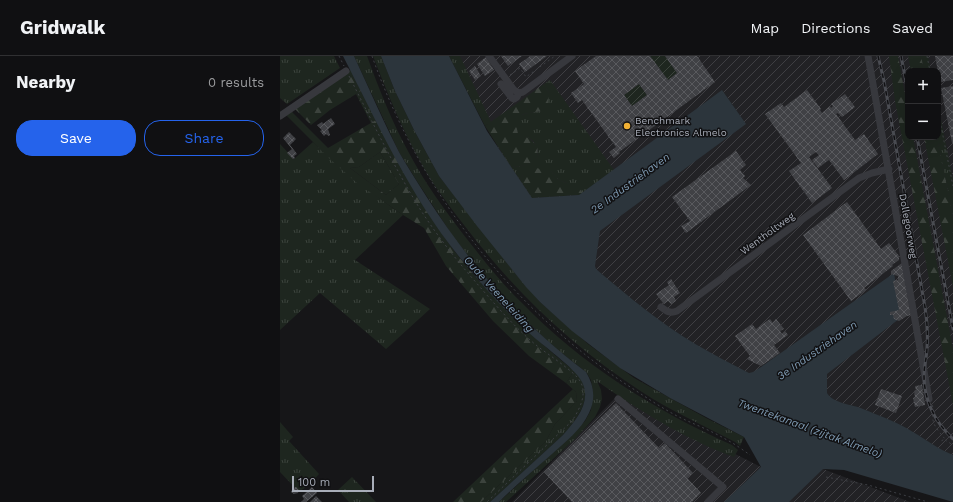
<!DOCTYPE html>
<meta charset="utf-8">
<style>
:root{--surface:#101012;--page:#1e1e20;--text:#f1f3f6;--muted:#9c9d9f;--line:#303032;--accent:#2563eb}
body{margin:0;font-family:"Work Sans",sans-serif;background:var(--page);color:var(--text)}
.controls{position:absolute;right:12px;top:12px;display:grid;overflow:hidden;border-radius:8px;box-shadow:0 4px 16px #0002}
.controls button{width:36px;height:36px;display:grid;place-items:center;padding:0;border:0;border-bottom:1px solid var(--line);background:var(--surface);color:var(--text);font:20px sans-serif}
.scale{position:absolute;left:12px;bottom:10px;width:82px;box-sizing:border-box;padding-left:4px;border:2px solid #a8adb8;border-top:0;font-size:11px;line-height:14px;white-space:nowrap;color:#a8adb8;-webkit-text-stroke:3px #111113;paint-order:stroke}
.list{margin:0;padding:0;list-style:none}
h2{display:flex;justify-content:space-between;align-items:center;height:52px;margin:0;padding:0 16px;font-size:17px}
h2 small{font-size:13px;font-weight:400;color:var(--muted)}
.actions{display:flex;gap:8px;padding:12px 16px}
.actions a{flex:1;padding:9px 0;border:1px solid var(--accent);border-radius:16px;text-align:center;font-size:14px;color:var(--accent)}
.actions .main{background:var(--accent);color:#fff}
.map{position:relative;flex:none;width:673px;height:446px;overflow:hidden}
header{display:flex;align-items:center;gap:24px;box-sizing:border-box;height:56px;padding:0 20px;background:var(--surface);border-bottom:1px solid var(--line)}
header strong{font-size:19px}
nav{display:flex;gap:22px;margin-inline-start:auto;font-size:14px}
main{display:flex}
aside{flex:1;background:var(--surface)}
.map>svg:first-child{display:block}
</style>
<header>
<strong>Gridwalk</strong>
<nav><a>Map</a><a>Directions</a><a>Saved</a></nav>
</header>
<main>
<aside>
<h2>Nearby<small>0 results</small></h2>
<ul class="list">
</ul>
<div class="actions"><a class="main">Save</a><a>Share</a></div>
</aside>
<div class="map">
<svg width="673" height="446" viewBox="0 0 673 446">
<defs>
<pattern id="industrial-furrows" width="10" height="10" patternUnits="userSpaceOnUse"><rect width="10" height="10" fill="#222225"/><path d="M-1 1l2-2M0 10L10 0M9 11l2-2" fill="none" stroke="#3f3f43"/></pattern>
<pattern id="grass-tufts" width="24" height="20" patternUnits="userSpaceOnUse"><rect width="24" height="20" fill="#1e261f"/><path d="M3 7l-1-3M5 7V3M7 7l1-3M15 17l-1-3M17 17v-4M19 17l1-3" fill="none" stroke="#3c433d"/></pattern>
<pattern id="forest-firs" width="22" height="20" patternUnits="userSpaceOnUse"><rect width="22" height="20" fill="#1e261f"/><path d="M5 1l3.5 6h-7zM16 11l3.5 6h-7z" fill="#3c433d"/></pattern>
<pattern id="garden-furrows" width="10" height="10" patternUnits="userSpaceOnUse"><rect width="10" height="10" fill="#1e261f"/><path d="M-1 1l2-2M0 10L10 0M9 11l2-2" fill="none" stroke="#3c433d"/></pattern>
<pattern id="building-cross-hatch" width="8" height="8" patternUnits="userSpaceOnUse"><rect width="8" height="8" fill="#404145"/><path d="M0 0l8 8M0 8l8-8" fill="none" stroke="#595a5e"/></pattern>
</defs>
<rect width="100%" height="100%" fill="#161618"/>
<!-- industrial -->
<path fill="url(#industrial-furrows)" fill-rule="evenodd" d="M 176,0 L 673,0 L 673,405 L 408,299 L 267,175 L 218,91 ZM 628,15 L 658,15 L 658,81 L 628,81 Z
M 338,339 L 481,411 L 543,413 L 630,446 L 232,446 Z"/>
<!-- grass -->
<path fill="url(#grass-tufts)" d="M 0,0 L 54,0 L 60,12 L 7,48 L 0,42 Z
M 74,0 L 87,0 C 99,33 112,66 129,97 C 145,127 163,152 183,178 C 202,202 220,226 242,247 C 301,308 374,354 452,389 L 458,394 L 454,401 C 407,384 358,354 317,325 L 321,334 L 322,343 L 320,351 L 315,361 L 295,383 L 226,446 L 219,446 L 285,385 L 305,365 L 311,354 L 313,336 L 311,324 L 306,316 L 275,292 L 239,258 L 207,223 L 174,182 L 135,122 L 119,96 Z
M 93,0 L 101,0 L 115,35 L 134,74 L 159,120 L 235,217 L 260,246 L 308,288 L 354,322 L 426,362 L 464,381 L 460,390 L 455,386 C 423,369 391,355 362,336 C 291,290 235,236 184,169 C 168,148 152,128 140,105 C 121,71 107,36 93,0 Z
M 169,0 L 180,0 L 211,66 L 205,70 Z
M 641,0 L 648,0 L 651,15 L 644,15 Z
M 270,24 L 334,114 L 303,137 L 297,131 L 279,124 L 271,115 L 243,119 L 240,124 L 231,111 C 243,110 250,110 258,101 C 259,95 256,85 249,82 C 246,81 243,82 240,80 C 237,78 237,74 236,71 C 234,56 252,57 262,55 L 269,37 L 264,28 Z
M 81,35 L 96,64 L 91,67 L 76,38 Z
M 658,49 L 673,123 L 673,161 L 657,81 Z
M 33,86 C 61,114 91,137 123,159 L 75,204 L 150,253 L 106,293 L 40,237 L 0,274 L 0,88 L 14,103 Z
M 100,96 L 119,128 L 106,139 L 70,112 L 79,111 Z
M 294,315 C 318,336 299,361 283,379 L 210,446 L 201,446 L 266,385 L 275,368 L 297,345 L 296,336 L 286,327 Z
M 0,366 L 13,381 L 9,385 L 39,418 L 31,427 L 19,436 L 0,416 Z
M 72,421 L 96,446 L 69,446 L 58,434 Z"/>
<!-- forest -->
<path fill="url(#forest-firs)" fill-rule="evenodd" d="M 609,0 L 618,0 L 628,55 L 628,81 L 633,81 L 673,293 L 673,349 L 615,45 Z
M 628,0 L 641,0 L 644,15 L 631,15 Z
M 71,14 L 81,35 L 50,54 L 31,69 L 14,52 Z
M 264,28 L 269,37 L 268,48 L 266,52 L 262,55 L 243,58 L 237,64 L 236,68 L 238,78 L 240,80 L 249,82 L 257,90 L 258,101 C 252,110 241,110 231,111 L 205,70 Z
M 10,54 L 48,92 L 96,64 C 115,101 135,138 158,172 C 194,226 244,274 294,315 L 286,327 L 249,300 L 213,265 L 166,210 L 144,172 L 123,159 L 77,127 L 49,102 L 5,58 ZM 100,96 L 119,128 L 106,139 L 70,112 L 79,111 Z
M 644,81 L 657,81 L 673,161 L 673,231 Z
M 251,112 C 258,111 263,115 271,115 L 279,124 L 286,127 L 295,128 L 303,137 L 299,139 L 252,142 L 240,124 L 245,116 Z
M 293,333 L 296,336 L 297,345 L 275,368 L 266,385 L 201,446 L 173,446 Z"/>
<!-- garden -->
<path fill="url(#garden-furrows)" d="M 370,0 L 385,0 L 397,17 L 388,24 Z
M 359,28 L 367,39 L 352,50 L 344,39 Z"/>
<!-- water -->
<path fill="#2c353c" d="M 63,0 L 74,0 C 89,32 103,65 119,96 C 128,112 138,127 148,143 C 192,211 241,267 306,316 C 314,329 316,343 309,357 C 301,374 285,386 272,398 C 254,414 236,429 219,446 L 210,446 L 283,379 C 296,364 312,346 302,326 C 295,312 262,289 249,277 C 225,255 202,229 181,203 C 131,142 99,70 63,0 Z
M 101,0 L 169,0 L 207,75 L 252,142 L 299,139 L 442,34 L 466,68 L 320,175 L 315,210 L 316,213 C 348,240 381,268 417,289 C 434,299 452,308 469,317 L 473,316 L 481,311 L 614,217 L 621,259 L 619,263 L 547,318 L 547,337 C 554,348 572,348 583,353 C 600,360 618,366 633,376 C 647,384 658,393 673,399 L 673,446 L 564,414 L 543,413 L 509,446 L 444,446 L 481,411 L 464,381 L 390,342 L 340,312 L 292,275 L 260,246 L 246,231 L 197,170 L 159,120 L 134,74 L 115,35 Z"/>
<!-- building -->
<path fill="url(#building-cross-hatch)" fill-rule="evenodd" d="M 221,0 L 242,0 L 228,10 Z
M 249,0 L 267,0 L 245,16 L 239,8 L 249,1 Z
M 316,0 L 370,0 L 388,24 L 397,17 L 385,0 L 417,0 L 435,26 L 339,96 L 340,97 L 334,102 L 329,96 L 336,91 L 302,44 L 298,47 L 291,37 L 304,28 L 295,15 ZM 359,28 L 367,39 L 352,50 L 344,39 Z
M 655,0 L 673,0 L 673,24 L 660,26 Z
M 206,1 L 214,14 L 205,20 L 197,8 Z
M 195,10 L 201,20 L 195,24 L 189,15 Z
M 673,30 L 673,87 L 672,87 L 661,32 Z
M 527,34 L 541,53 L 540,54 L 542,57 L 550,50 L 551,52 L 553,50 L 551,48 L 565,38 L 575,51 L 562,61 L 558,57 L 556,58 L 575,84 L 584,78 L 598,98 L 564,124 L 549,104 L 538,112 L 532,104 L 539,99 L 536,96 L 529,101 L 552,132 L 532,147 L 509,115 L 521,107 L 485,58 L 501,47 L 504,51 Z
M 51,62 L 55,68 L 48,73 L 50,79 L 49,80 L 46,78 L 44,80 L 40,75 L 42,74 L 37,69 L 42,66 L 43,68 Z
M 9,76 L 16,83 L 10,89 L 17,98 L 14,100 L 15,102 L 13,103 L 7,97 L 12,93 L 3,82 Z
M 456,95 L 466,109 L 460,114 L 465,120 L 463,122 L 471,129 L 406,177 L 401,170 L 410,165 L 392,141 Z
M 567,146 L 601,193 L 609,187 L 619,200 L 619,204 L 612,209 L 613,210 L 584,232 L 586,234 L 571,245 L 523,179 Z
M 622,207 L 631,259 L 627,260 L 619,265 L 614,263 L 613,259 L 610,259 L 610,256 L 619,254 L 613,225 L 618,224 L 618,220 L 611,218 L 611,215 Z
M 391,223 L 400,237 L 394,241 L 396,245 L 391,248 L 388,245 L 384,248 L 376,238 L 389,229 L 387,226 Z
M 490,263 L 493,267 L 493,266 L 496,263 L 504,273 L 500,275 L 502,278 L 505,275 L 508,279 L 494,289 L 500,297 L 481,310 L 467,303 L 470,300 L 455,280 L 472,268 L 476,273 Z
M 642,329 L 645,349 L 635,351 L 633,342 L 635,341 L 634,335 L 636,334 L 635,330 Z
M 601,333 L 622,340 L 616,357 L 595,349 Z
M 336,347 L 379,392 L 385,387 L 413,417 L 407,422 L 421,437 L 412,446 L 292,446 L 264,416 Z
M 16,431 L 19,434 L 18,437 L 14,438 L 11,436 L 13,432 Z
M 32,431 L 37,437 L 26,446 L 21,446 L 24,443 L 22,440 Z
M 36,440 L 42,446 L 30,446 Z"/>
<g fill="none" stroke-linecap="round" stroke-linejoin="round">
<!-- path -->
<path stroke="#3d3f44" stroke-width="1" stroke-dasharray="2 3" stroke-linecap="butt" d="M 59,0 L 64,10
M 92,0 C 139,133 227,248 344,327 C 363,339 381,352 401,362 C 416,369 432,375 447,384 C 455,388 463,394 470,399
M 647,0 L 650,15
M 230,19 L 240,12 L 246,21 L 275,0
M 69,20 C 92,65 114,111 140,153 C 156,178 174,201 193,223 C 213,246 233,270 256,289 C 267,298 294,315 300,325 C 308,338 299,354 292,365 L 207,446
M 658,55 L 673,130
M 652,349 C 656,357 651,358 653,364 C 654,371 661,378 665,383 L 659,386
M 665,384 L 673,389
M 546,421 L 588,429 L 648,446"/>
<!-- minor -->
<path stroke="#37383d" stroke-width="7" d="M 209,0 L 234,34 L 239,37 L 243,36 L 292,0
M 588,0 L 649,343
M 221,28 L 232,42 L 234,43 L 237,41 L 239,37
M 0,60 L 66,15
M 381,251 C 386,255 390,258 397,255 L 579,122 L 592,117 L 609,113
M 338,343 L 443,431 L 428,446"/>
<defs>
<path id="rail" d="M 598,0 L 604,25 L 645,251 C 647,264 648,278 647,291 C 647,301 644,310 644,319 C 644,344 655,366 673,383
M 621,0 L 628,36
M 637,81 L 673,273"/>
</defs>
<!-- rail casing -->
<use href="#rail" stroke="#4a4c52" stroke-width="3"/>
<!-- rail -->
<use href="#rail" stroke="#111113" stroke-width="1.5" stroke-dasharray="4.5" stroke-linecap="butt"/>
</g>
<!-- markers -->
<circle fill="#f2b134" stroke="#111113" stroke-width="1.5" cx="347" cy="70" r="4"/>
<g text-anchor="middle" stroke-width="3" stroke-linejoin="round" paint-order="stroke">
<!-- poi labels -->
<g font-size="10" fill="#a8adb8" stroke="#111113" text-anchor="start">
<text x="355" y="68">Benchmark<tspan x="355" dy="12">Electronics Almelo</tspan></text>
</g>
<!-- street labels -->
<g font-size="10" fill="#a8adb8" stroke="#111113">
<text transform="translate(629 170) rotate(80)" y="4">Dollegoorweg</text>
<text transform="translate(487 177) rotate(-36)" y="4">Wentholtweg</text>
</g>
<!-- water labels -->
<g font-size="11" font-style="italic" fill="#7f9bb3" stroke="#111113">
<text transform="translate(350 127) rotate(-36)" y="4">2e Industriehaven</text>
<text transform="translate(219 238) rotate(48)" y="4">Oude Veeneleiding</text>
<text transform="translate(537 294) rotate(-35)" y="4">3e Industriehaven</text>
<text transform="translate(530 372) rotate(20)" y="4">Twentekanaal (zijtak Almelo)</text>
</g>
</g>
</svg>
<div class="controls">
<button>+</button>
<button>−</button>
</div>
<div class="scale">100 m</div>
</div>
</main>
